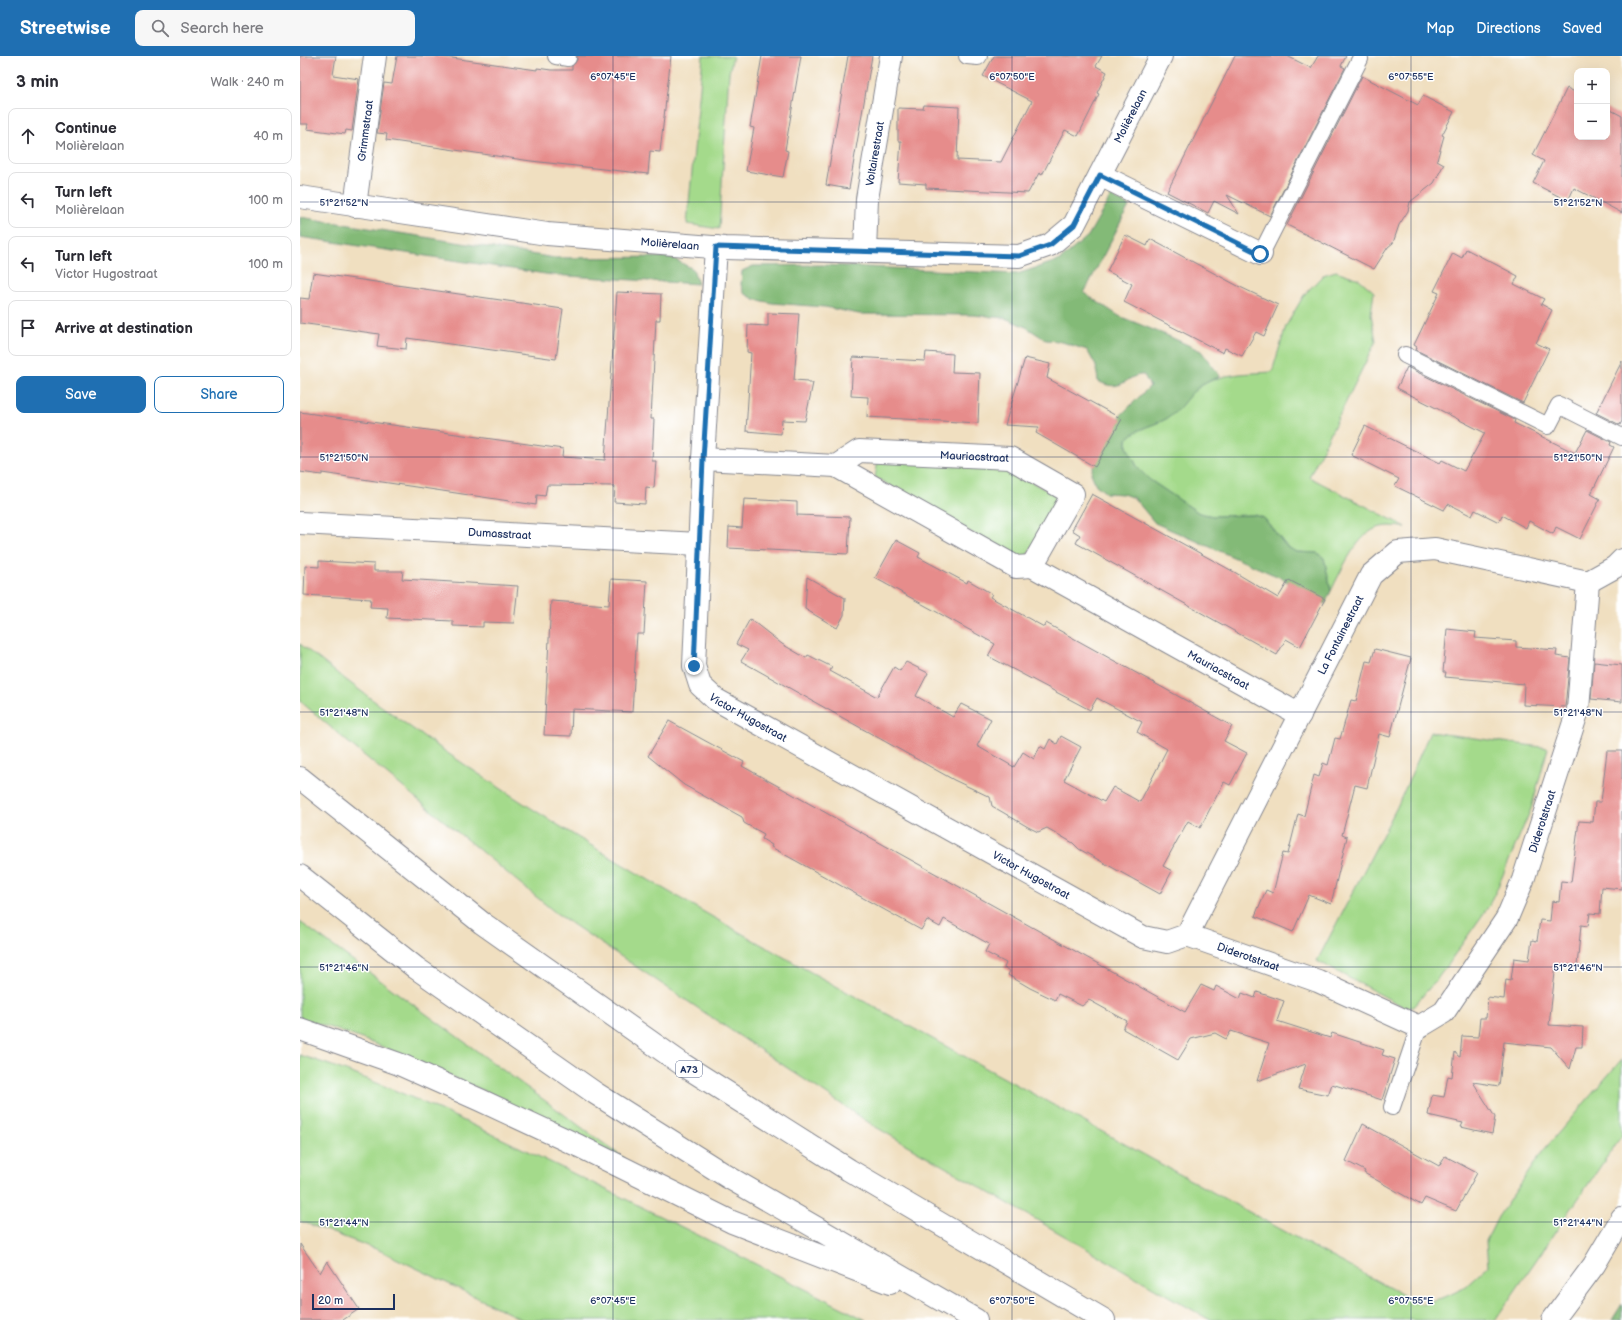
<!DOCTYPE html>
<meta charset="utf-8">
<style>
:root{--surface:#fff;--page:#f7f7f7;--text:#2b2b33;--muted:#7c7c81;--line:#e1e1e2;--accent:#1f6fb2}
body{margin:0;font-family:"Balsamiq Sans",sans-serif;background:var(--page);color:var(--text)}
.controls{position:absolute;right:12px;top:12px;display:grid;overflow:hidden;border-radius:8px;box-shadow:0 4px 16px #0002}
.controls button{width:36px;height:36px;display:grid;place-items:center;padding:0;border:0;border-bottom:1px solid var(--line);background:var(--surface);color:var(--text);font:20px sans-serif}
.scale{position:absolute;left:12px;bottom:10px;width:83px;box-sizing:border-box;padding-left:4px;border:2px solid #1b2f5e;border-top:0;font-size:11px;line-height:14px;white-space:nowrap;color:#1b2f5e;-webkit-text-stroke:3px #fff;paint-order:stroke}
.stop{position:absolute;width:12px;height:12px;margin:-9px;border:3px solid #1f6fb2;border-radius:50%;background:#fff}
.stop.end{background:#1f6fb2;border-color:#fff;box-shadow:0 1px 4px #0008}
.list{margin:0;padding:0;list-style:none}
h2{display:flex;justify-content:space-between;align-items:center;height:52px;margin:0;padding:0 16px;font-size:17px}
h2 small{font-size:13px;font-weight:400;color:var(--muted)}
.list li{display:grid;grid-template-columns:26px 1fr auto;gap:12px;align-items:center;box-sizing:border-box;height:56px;margin:0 8px 8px;padding:0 8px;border:1px solid var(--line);border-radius:8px}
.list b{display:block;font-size:15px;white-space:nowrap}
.list p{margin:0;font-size:13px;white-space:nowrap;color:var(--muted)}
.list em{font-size:13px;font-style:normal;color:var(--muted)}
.actions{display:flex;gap:8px;padding:12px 16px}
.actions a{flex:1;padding:9px 0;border:1px solid var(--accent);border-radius:8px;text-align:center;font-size:14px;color:var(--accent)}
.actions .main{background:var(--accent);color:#fff}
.icon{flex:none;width:22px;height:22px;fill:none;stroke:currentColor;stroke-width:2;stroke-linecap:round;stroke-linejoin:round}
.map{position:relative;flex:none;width:1322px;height:1264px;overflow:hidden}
header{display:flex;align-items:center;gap:24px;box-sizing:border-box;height:56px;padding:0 20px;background:var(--accent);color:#fff}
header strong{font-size:19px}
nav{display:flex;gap:22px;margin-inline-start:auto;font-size:14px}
.search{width:280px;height:36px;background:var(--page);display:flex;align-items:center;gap:10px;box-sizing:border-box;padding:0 14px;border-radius:8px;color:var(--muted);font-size:15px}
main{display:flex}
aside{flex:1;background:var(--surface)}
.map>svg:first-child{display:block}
</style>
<header>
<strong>Streetwise</strong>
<div class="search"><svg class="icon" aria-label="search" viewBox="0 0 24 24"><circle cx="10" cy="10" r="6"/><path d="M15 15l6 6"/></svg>Search here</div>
<nav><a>Map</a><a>Directions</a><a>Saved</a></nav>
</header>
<main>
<aside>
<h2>3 min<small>Walk · 240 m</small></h2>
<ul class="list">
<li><svg class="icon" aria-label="ahead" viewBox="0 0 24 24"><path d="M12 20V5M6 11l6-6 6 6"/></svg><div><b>Continue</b><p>Molièrelaan</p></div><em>40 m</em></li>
<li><svg class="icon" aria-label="left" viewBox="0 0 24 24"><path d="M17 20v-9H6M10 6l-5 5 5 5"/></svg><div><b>Turn left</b><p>Molièrelaan</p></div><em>100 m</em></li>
<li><svg class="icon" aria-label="left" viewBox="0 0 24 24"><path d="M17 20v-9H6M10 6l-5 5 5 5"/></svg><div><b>Turn left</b><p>Victor Hugostraat</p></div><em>100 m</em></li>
<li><svg class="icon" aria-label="arrive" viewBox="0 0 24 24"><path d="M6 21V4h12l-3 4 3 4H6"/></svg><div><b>Arrive at destination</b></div></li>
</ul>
<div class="actions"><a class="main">Save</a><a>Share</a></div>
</aside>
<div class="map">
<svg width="1322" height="1264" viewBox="0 0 1322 1264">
<rect width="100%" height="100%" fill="#fff"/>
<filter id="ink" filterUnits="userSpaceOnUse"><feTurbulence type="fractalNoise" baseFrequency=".025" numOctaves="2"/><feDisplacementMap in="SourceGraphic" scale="8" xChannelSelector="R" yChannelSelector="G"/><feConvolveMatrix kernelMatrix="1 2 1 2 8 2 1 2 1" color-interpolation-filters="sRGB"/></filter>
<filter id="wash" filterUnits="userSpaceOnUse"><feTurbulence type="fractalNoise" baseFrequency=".012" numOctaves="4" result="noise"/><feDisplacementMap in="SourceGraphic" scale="16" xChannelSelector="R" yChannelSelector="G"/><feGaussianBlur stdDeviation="0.9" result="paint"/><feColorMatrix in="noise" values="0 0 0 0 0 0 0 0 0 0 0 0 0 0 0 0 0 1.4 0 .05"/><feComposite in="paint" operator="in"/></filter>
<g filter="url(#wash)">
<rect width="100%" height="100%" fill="#f0dfc0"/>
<!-- green -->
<path fill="#a4da8b" stroke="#608474" d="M 403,0 L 433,0 L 429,17 L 419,173 L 387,168 Z
M 1036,215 L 1059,223 L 1074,236 L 1071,258 L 1076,285 L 1009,421 L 1106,471 C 1098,471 1089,469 1081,471 C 1058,475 1041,515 1031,535 L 1024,502 L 1017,497 L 996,496 L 986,490 L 964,462 L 954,459 L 913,460 L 899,457 L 850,424 L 838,412 L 827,391 L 827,383 C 838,371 854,370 867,362 C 880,354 883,345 893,336 C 915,316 945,318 972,316 L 986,270 L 1004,239 L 1023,219 Z
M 578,405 L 707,413 L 761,442 L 723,506 L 575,421 Z
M 0,588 C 192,742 404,858 620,976 C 787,1067 952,1159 1120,1248 L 1145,1241 L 1164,1232 L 1188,1210 L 1186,1185 L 1198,1161 L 1243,1095 L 1322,1003 L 1322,1079 L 1195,1264 L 910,1264 L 574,1070 L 256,857 L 49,687 L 0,645 Z
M 1130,676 L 1248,692 L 1231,753 L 1191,847 L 1138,922 L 1113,951 L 1104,951 L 1017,905 L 1097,751 Z
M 0,866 L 325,1103 C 218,1052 113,996 0,962 Z
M 0,999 C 87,1027 172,1068 254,1108 C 359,1159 462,1211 566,1264 L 223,1264 L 79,1194 L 0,1165 Z"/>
<!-- forest -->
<path fill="#83ba77" stroke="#4f746a" d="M 811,140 L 829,150 L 784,237 L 819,260 L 866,279 L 901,295 L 920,320 C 910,325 899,329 891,338 C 883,347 878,355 868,362 C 854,370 838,371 827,383 L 827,391 L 838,412 L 850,424 L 899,457 L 913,460 L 954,459 L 964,462 L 986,490 L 996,496 L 1017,497 L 1024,502 L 1031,535 L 1025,548 L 979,521 L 855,467 L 834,442 L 823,438 L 806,437 L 796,429 L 791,417 L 800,391 L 817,363 L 850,330 L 844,319 C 827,317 823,339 798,325 L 796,310 L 787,294 L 759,285 L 746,284 L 726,271 L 705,262 L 673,259 L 559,258 L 525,251 L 472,247 L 454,243 L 444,237 L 441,229 L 442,215 L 453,210 L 523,209 L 717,218 L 760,204 L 788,180 Z
M 0,161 L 255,202 L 370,201 L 393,213 L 398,228 L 252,219 L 0,181 Z
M 1322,1248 L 1322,1264 L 1312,1264 Z"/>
<g id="blocks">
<!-- building -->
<path fill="#e68c8b" d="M 0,0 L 36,0 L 33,19 L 59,23 L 52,75 L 46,74 L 45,78 L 7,73 L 8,68 L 0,68 Z
M 97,0 L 138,0 L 237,14 L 237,12 L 251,14 L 272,14 L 272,10 L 277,4 L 277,0 L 371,0 L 360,96 L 350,95 L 348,118 L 231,105 L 86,84 L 87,78 L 77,77 L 84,27 L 92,28 Z
M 462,0 L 501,0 L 485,94 L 488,95 L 483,121 L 446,115 L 454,72 L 450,71 Z
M 548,0 L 572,0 L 549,133 L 526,129 Z
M 694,0 L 802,0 L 796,10 L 807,16 L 797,37 L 799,38 L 778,80 L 765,74 L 742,119 L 739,117 L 728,137 L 626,132 L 626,128 L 598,126 L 601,85 L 598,85 L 598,52 L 623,53 L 624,49 L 659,51 L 657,104 L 701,106 L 732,45 L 683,20 Z
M 935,0 L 987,0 L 1011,12 L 1018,0 L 1046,0 L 1041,10 L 1045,12 L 970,160 L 927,139 L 939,158 L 914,145 L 908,157 L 867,136 Z
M 1062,20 L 1118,49 L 1123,40 L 1154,56 L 1142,79 L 1144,80 L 1137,104 L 1144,108 L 1134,127 L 1110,146 L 1108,155 L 1099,169 L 1093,187 L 1088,191 L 1074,213 L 987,169 Z
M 1267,32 L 1277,37 L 1277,81 L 1307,81 L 1307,52 L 1322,60 L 1322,157 L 1274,132 L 1268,145 L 1233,127 L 1244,105 L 1233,99 Z
M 825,179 L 847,190 L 850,183 L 938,230 L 978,249 L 964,280 L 956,276 L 942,300 L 925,292 L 923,297 L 824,246 L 832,228 L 807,215 Z
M 1166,193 L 1218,220 L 1214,228 L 1244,243 L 1241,248 L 1252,254 L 1236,287 L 1249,293 L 1223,347 L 1116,294 L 1117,291 L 1114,289 L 1139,237 L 1134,235 L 1153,197 L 1162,202 Z
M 13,217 L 263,253 L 256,303 L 107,282 L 106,293 L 77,290 L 79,278 L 0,267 L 0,242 L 9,243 Z
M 317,236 L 361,238 L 360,264 L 356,264 L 351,363 L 354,363 L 352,405 L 356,405 L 354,432 L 346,431 L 345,448 L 314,446 L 315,430 L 247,429 L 245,440 L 237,439 L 236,449 L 22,417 L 22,419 L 0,416 L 0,356 L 263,393 L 262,401 L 305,404 Z
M 468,257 L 499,258 L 494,324 L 508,325 L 508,327 L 513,327 L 505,365 L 482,364 L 481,378 L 446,375 L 451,297 L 447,296 L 448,269 L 468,270 Z
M 626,296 L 653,298 L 652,316 L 680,317 L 678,367 L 567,361 L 568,341 L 551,340 L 553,301 L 625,305 Z
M 725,302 L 750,308 L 747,322 L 822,363 L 795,411 L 736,377 L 739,371 L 705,369 Z
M 1322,305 L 1322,365 L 1320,369 L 1296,357 Z
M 1107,311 L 1215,364 L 1214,367 L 1275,397 L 1287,374 L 1311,386 L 1310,389 L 1314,391 L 1291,438 L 1300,443 L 1280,483 L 1256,471 L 1253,478 L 1229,465 L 1226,472 L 1202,459 L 1199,466 L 1175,454 L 1172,460 L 1148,448 L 1144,454 L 1095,430 L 1099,423 L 1051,399 L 1065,370 L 1140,407 L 1142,404 L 1164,415 L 1185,377 L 1097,332 Z
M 792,438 L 936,517 L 978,542 L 989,524 L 1025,543 L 1000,591 L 986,583 L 977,599 L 776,487 L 780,479 L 772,474 Z
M 444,443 L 497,446 L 497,459 L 550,461 L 548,498 L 428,492 L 429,471 L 442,472 Z
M 596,484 L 620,497 L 618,501 L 667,527 L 668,524 L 692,538 L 690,541 L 744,571 L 746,567 L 932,670 L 924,685 L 947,697 L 930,729 L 924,726 L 900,772 L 888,765 L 863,810 L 872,815 L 860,838 L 779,793 L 773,787 L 747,772 L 738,776 L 728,771 L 692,750 L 690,741 L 654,724 L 441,605 L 448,594 L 436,588 L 450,563 L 482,588 L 506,602 L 508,599 L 532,611 L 530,615 L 577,641 L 594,611 L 600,615 L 606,606 L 628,617 L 616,640 L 653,661 L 661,648 L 691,663 L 677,690 L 714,711 L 723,696 L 734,703 L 740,690 L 745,693 L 750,683 L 757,688 L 761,680 L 781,691 L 764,724 L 804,746 L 813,731 L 840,746 L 867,693 L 837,676 L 842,666 L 797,642 L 790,654 L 688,600 L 695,588 L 575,522 Z
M 19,505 L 74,508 L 74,515 L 103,515 L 102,523 L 218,530 L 214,567 L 183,566 L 183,571 L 153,570 L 153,565 L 87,562 L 88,552 L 70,551 L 71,543 L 4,539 L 5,510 L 19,511 Z
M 507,521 L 545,542 L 544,559 L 537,572 L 505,553 Z
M 311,523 L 347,525 L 344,578 L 337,578 L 332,656 L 272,653 L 271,680 L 244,679 L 251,545 L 309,549 Z
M 1147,573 L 1176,576 L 1175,582 L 1216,585 L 1216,591 L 1257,594 L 1256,600 L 1270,602 L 1265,651 L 1223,649 L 1224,628 L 1145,621 L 1146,616 L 1143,616 Z
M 1075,593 L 1111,602 L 1090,681 L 1079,678 L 1067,732 L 1055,729 L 1042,779 L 1047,781 L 1031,848 L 1009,839 L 993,876 L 955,860 L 966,834 L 973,837 L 983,797 L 988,798 L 998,758 L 1004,760 L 1014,719 L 1019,721 L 1023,707 L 1028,709 L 1035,682 L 1040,683 L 1051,644 L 1056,645 L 1066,605 L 1071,606 Z
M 1294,606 L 1322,609 L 1322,646 L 1291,643 Z
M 369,665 L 444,706 L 442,710 L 510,748 L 885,956 L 901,929 L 914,935 L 916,930 L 940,943 L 942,937 L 955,942 L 957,936 L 984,945 L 977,965 L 1030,982 L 1032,977 L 1084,994 L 1082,999 L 1095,1003 L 1082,1044 L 1032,1028 L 1028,1039 L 998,1033 L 1006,1008 L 957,1025 L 969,987 L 931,975 L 926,983 L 915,977 L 891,983 L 878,1004 L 823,973 L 827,965 L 789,944 L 782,950 L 758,938 L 755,944 L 730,932 L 708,919 L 710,915 L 704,912 L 706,907 L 685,896 L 689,888 L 644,863 L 640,871 L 627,864 L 621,874 L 471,791 L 472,789 L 462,783 L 464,778 L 444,767 L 442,761 L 384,729 L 348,700 Z
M 1307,695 L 1322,695 L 1322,833 L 1302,831 L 1300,858 L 1290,857 L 1288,870 L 1281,869 L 1277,910 L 1256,908 L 1249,969 L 1283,971 L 1282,991 L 1276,991 L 1270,1013 L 1251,991 L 1204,986 L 1199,1030 L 1173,1026 L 1195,1061 L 1192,1078 L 1161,1071 L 1163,1067 L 1128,1059 L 1132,1039 L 1144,1041 L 1148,1020 L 1152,1021 L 1155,996 L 1158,1000 L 1160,1001 L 1162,980 L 1178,981 L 1180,962 L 1186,962 L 1188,941 L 1204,943 L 1206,923 L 1211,924 L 1214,902 L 1229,904 L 1232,884 L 1237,885 L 1240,864 L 1250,865 L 1252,845 L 1259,846 L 1261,825 L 1271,826 L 1279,765 L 1293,766 L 1295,746 L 1301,746 Z
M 1063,1068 L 1139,1110 L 1145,1100 L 1177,1117 L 1156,1155 L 1125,1142 L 1121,1149 L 1064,1117 L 1065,1115 L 1046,1105 Z
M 0,1188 L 20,1217 L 27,1205 L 59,1253 L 43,1264 L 0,1264 Z"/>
</g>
</g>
<g filter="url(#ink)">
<use href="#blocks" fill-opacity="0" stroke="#86878f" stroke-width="1"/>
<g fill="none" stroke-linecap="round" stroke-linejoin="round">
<defs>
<path id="lane" d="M 256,0 L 268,2
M 667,0 L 678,1 L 679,0
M 961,198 L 1060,3
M 1105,299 L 1248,370 L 1259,349 L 1322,381
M 1092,1051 L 1119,971"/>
<g id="street">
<path d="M 800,119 L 961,198"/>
<path id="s1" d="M 0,141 L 247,178 L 425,192 L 719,200 L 750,189 L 774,169 L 861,0"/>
<path id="s2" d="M 55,150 L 75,0"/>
<path id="s3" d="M 416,191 L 403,403 L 394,610 L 400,629 L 415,643 L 843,881 L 867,886 L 887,879"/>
<path id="s4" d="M 565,195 L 567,143 L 591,0"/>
<path id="s5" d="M 403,403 L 536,410 L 716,511 L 732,510 L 1000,659"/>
<path id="s6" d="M 536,410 L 559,395 L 710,402 L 773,438 L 732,510"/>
<path id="s7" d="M 0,467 L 399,488"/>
<path id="s8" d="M 887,879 L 1018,925 L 1119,971 L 1144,956 L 1207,862 L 1223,824 L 1278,654 L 1288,526"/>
<path id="s9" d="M 887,879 L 1071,519 L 1098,496 L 1135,493 L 1288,526 L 1315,511 L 1322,504"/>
</g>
<path id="secondary" d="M 1253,1264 L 1294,1209 L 1322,1162"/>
<path id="highway" d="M 0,722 L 182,867 L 382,1008 L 549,1114 L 804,1264
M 0,820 L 116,912 L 295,1037 L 428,1121 L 676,1264
M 0,973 L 99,1008 L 180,1044 L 279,1090 L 432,1166 L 590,1227"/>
</defs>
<!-- lane casing -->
<use href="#lane" stroke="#86878f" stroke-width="18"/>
<!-- street casing -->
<use href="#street" stroke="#86878f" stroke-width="24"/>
<!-- secondary casing -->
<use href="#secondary" stroke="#86878f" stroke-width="24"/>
<!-- highway casing -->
<use href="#highway" stroke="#86878f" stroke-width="24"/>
<!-- lane -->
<use href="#lane" stroke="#fff" stroke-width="16"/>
<!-- street -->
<use href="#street" stroke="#fff" stroke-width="22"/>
<!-- secondary -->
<use href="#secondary" stroke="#fff" stroke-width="22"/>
<!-- highway -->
<use href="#highway" stroke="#fff" stroke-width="22"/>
</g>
</g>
<g fill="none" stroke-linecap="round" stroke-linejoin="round" filter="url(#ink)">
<!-- route -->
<path stroke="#1f6fb2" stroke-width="5" d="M 394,610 L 403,404 L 416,191 L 719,200 L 750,189 L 774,169 L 800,119 L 960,198"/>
</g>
<!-- ticks -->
<path fill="none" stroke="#1b2f5e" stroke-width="1" stroke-opacity="0.45" d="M 313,0 L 313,1264M 712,0 L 712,1264M 1111,0 L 1111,1264M 0,146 L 1322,146M 0,401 L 1322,401M 0,656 L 1322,656M 0,911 L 1322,911M 0,1166 L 1322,1166"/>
<g text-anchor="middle" stroke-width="3" stroke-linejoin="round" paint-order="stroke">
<!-- shield labels -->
<rect fill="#fff" stroke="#5f6d8e" stroke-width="1" x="376" y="1005" width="26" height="16" rx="3"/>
<g font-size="10" font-weight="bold" fill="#1b2f5e">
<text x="389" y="1017">A73</text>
</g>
<!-- street labels -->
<g font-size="11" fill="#1b2f5e" stroke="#fff">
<text dy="4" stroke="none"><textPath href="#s1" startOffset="909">Molièrelaan</textPath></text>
<text dy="4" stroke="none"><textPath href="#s2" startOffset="76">Grimmstraat</textPath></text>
<text dy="4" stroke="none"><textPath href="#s4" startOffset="98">Voltairestraat</textPath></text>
<text dy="4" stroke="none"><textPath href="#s1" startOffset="373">Molièrelaan</textPath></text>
<text dy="4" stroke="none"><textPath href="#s6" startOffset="143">Mauriacstraat</textPath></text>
<text dy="4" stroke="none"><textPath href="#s7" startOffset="200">Dumasstraat</textPath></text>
<text dy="4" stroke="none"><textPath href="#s9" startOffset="337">La Fontainestraat</textPath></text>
<text dy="4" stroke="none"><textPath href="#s5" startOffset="569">Mauriacstraat</textPath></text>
<text dy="4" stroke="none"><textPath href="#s3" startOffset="498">Victor Hugostraat</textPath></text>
<text dy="4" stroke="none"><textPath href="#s8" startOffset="495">Diderotstraat</textPath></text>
<text dy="4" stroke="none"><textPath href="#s3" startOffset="822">Victor Hugostraat</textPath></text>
<text dy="4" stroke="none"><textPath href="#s8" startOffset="65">Diderotstraat</textPath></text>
</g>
</g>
<g font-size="10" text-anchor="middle" fill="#1b2f5e" stroke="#fff" stroke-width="3" stroke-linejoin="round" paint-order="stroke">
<text x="313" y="24">6°07'45"E</text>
<text x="712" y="24">6°07'50"E</text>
<text x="1111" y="24">6°07'55"E</text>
<text x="44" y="150">51°21'52"N</text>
<text x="1278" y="150">51°21'52"N</text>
<text x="44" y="405">51°21'50"N</text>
<text x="1278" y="405">51°21'50"N</text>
<text x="44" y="660">51°21'48"N</text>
<text x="1278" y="660">51°21'48"N</text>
<text x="44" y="915">51°21'46"N</text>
<text x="1278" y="915">51°21'46"N</text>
<text x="44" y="1170">51°21'44"N</text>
<text x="1278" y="1170">51°21'44"N</text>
<text x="313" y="1248">6°07'45"E</text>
<text x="712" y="1248">6°07'50"E</text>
<text x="1111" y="1248">6°07'55"E</text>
</g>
</svg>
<div class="controls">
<button>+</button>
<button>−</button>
</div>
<div class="scale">20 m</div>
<div class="stop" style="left:960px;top:198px"></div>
<div class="stop end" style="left:394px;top:610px"></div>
</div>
</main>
